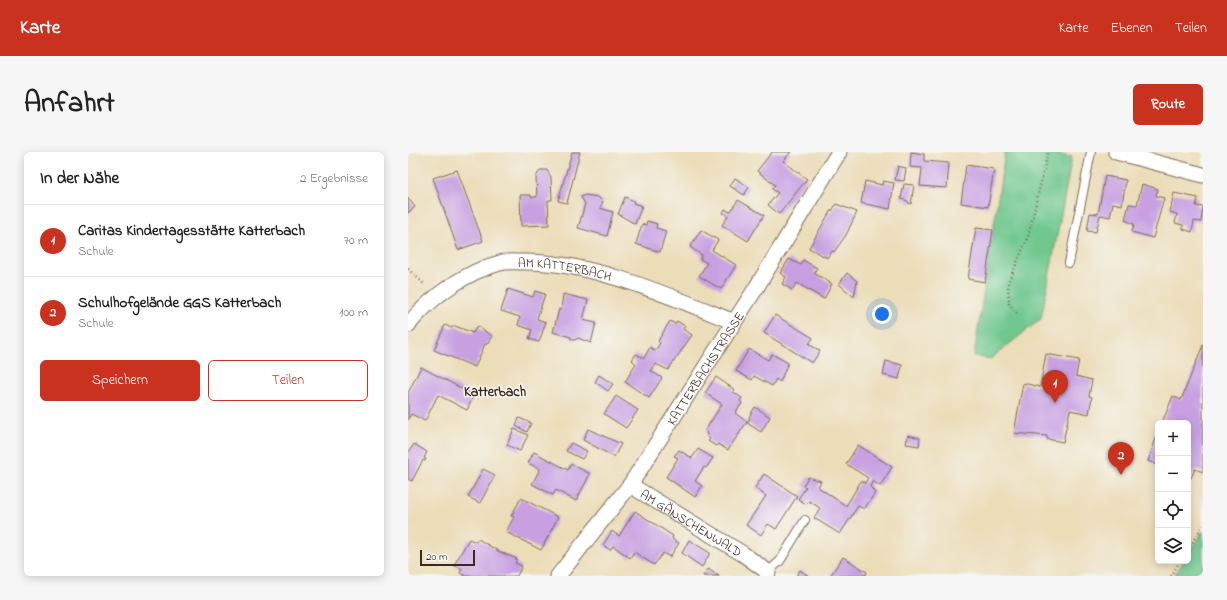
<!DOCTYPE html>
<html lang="de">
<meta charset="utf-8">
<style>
:root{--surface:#fff;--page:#f6f6f6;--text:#222;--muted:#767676;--line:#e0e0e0;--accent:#c8321e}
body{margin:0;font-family:"Indie Flower",sans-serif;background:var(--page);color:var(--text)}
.controls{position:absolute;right:12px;bottom:12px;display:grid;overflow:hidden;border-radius:6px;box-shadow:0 2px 10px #0003}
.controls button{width:36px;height:36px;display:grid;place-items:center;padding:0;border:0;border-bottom:1px solid var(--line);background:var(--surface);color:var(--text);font:20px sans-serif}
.scale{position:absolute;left:12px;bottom:10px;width:55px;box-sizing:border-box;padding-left:4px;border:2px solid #3b2a1e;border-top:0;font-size:11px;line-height:14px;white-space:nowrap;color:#3b2a1e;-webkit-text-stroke:3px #f6f6f2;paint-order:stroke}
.you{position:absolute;left:474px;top:162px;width:14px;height:14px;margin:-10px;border:3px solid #fff;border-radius:50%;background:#1a73e8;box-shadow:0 0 0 6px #1a73e833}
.badge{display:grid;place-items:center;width:26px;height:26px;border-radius:50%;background:var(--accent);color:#fff;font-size:13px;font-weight:700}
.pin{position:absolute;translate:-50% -33px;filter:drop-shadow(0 1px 2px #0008)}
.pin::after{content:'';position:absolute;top:21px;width:14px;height:12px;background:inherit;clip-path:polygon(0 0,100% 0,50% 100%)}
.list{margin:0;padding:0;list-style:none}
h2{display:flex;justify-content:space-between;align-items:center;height:52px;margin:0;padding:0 16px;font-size:17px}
h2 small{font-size:13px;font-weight:400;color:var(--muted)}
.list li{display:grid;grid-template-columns:26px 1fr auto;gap:12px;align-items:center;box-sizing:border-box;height:72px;padding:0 16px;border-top:1px solid var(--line)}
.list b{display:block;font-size:15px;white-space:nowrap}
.list p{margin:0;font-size:13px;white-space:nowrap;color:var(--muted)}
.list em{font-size:13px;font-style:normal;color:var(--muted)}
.actions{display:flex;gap:8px;padding:12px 16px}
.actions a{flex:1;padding:9px 0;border:1px solid var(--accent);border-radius:6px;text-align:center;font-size:14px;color:var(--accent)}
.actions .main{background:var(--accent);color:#fff}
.icon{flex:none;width:22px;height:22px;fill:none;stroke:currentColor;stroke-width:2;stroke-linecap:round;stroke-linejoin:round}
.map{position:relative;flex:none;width:795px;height:424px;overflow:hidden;border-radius:6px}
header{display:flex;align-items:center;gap:24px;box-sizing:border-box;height:56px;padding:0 20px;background:var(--accent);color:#fff}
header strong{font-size:19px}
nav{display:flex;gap:22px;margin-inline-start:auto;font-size:14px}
.intro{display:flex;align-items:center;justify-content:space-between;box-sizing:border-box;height:96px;padding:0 24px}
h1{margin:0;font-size:28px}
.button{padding:10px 18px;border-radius:6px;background:var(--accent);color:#fff;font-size:14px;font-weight:700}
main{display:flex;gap:24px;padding:0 24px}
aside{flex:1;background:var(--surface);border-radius:6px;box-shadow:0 2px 10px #0003}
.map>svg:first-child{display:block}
</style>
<header>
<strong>Karte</strong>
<nav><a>Karte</a><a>Ebenen</a><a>Teilen</a></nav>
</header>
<div class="intro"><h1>Anfahrt</h1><a class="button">Route</a></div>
<main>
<aside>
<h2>In der Nähe<small>2 Ergebnisse</small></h2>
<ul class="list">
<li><span class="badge">1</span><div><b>Caritas Kindertagesstätte Katterbach</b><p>Schule</p></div><em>70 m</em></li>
<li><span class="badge">2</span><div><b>Schulhofgelände GGS Katterbach</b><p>Schule</p></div><em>100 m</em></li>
</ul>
<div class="actions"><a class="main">Speichern</a><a>Teilen</a></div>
</aside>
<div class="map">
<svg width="795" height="424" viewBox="0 0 795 424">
<rect width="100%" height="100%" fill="#f6f6f2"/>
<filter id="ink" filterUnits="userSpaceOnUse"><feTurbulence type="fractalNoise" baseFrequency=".025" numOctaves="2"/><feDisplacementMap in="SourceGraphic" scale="8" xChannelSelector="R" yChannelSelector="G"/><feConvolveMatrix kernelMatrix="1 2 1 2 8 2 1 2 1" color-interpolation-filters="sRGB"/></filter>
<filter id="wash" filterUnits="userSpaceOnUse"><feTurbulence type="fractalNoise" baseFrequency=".012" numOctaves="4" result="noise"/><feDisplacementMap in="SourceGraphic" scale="16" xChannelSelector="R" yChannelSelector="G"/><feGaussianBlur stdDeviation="0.9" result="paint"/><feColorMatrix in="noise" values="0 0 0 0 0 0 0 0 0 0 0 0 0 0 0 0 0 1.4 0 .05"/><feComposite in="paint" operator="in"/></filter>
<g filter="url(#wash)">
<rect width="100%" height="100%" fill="#ecddb9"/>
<!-- green -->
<path fill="#6fc88f" stroke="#557956" d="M 597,0 L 627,0 L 664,5 L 633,167 L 582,207 L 566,204 Z
M 795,379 L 795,424 L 766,424 L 776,409 L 780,409 L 780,402 Z"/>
<g id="blocks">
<!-- building -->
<path fill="#c8a0e2" d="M 164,0 L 172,0 L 159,51 L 150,49 Z
M 364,0 L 383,0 L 375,9 L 399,27 L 371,62 L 360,53 L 370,41 L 364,37 L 367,33 L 349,19 Z
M 503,0 L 516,2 L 516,9 L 541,11 L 539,36 L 512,34 L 514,16 L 502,15 Z
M 558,13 L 586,17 L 580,55 L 553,51 Z
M 490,14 L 498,16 L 496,29 L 487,28 Z
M 49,18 L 75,89 L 50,98 L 25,26 Z
M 132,18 L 139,18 L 143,25 L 144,48 L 140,48 L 141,73 L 113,74 L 112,43 L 123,43 L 123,45 L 129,45 L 128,25 Z
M 697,24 L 718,28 L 714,53 L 705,51 L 702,65 L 692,63 L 688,80 L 679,79 L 682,61 L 690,62 Z
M 327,26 L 341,35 L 336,43 L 322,34 Z
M 457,29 L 474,33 L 475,29 L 486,31 L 482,57 L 453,51 Z
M 496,32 L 506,33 L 503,52 L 500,51 L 500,49 L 493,47 Z
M 734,32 L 750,37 L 748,44 L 756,46 L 745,86 L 724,80 L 726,72 L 717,68 L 721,52 L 729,53 Z
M 766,41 L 790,46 L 788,54 L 795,55 L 793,70 L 786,69 L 784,80 L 775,77 L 775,73 L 767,71 L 769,62 L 762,60 Z
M 177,43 L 190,45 L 195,50 L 192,56 L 205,60 L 199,84 L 170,76 L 177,52 L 173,45 Z
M 217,45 L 226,49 L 225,51 L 234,54 L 227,72 L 210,62 Z
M 0,46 L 7,55 L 0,61 Z
M 330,48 L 356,63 L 340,89 L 314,73 L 320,64 L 315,61 L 317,57 L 322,60 Z
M 428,52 L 449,60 L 438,83 L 426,100 L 424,99 L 419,106 L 401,96 L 423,58 L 424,59 Z
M 239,69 L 249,72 L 248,76 L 258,79 L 252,100 L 228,92 L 234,72 L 238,73 Z
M 568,76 L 585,78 L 577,130 L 560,127 Z
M 293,78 L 310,88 L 304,98 L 328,113 L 313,137 L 291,124 L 299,111 L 292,107 L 294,103 L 282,95 Z
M 381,107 L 393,113 L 395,108 L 409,116 L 406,121 L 424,132 L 416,147 L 389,131 L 384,138 L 374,132 L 378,125 L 372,121 Z
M 439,121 L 449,129 L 446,145 L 431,132 Z
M 100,137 L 125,145 L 127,139 L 137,142 L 129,167 L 138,170 L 131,190 L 121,187 L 124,178 L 110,173 L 112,165 L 93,159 Z
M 155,142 L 180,148 L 175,168 L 188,171 L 183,191 L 170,186 L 167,188 L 163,187 L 163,185 L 145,180 L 151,157 L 153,158 Z
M 367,163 L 405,186 L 401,192 L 412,199 L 404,211 L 356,181 Z
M 262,169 L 267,172 L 269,169 L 277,174 L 275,177 L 284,183 L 260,218 L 248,212 L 243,219 L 254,226 L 241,246 L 217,230 L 228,212 L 224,208 L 228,202 L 236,206 L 242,195 L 247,199 L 252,191 L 250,189 Z
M 37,173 L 43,176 L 47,174 L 65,181 L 69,174 L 84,184 L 79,192 L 77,192 L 67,215 L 26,198 Z
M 795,193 L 795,320 L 787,317 L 783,326 L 780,325 L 780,271 L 754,271 L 765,244 L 773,248 Z
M 341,197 L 360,208 L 364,202 L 380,211 L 372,230 L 368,227 L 364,234 L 346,224 L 344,228 L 328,219 Z
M 638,202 L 671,208 L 668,224 L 684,228 L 681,244 L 684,245 L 681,262 L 662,258 L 655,290 L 639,287 L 639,284 L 606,281 L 615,231 L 632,235 Z
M 478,209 L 494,213 L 491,227 L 475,223 Z
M 13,215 L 66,243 L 59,258 L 30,243 L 17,269 L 3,262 L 0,268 L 0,241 Z
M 191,223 L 205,232 L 200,239 L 187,230 Z
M 308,225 L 327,238 L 325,240 L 334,246 L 332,249 L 334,251 L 327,261 L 339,270 L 320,298 L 310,292 L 308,294 L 300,289 L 302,287 L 299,284 L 298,277 L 314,252 L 297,241 Z
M 208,244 L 230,258 L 218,276 L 196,262 Z
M 347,255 L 362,265 L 353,280 L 339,271 L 342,266 L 341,265 Z
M 111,266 L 123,271 L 119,280 L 108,274 Z
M 106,277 L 120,283 L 112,299 L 99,293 Z
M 180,277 L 213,292 L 206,305 L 175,288 Z
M 750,281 L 750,313 L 740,309 Z
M 500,283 L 512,286 L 511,294 L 498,292 Z
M 163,291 L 179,299 L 174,307 L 158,299 Z
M 6,292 L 19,300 L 16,306 L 18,307 L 17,309 L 15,308 L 4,329 L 0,327 L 0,301 Z
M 450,293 L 484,315 L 472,334 L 465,329 L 462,334 L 467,341 L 456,357 L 450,354 L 432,382 L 406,366 L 412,356 L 401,349 L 398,352 L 390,347 L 398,335 L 395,334 L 400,325 L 413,329 L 410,335 L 438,354 L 453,329 L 457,331 L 460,326 L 438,312 Z
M 290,297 L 305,306 L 298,316 L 296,315 L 287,329 L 294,334 L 287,345 L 258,325 L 270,306 L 266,304 L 271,298 L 284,306 Z
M 126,300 L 160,318 L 163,312 L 182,322 L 168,349 L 148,338 L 145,343 L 124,332 L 132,317 L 120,311 Z
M 75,317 L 87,323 L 72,351 L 60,345 Z
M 356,322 L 389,344 L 368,377 L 360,372 L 353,383 L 338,373 L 358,344 L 347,336 Z
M 113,346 L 150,365 L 133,398 L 98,380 L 106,365 L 103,364 Z
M 227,359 L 265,384 L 264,387 L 271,391 L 262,405 L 255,401 L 246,413 L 226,400 L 222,406 L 205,394 L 202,398 L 195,393 L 204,379 L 211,384 Z
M 61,387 L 68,390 L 70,387 L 92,400 L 109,407 L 107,411 L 114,414 L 109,424 L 58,424 L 52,421 L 54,417 L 46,413 Z
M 281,388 L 302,401 L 294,415 L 274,401 Z
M 435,405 L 459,420 L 457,424 L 422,424 Z
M 300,417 L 311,424 L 295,424 Z
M 392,418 L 401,424 L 388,424 Z"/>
</g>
</g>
<g filter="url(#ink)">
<use href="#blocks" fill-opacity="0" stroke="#796954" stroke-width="1"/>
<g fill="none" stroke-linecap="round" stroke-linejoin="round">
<defs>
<path id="lane" d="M 661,111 L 683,0
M 360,420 L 372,409 L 397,368"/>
<g id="street">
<path d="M 708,0 L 795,23"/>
<path id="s1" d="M 0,173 C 23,145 57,120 92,111 C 99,109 107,110 114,110 C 183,109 262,144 326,170"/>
<path id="s2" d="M 222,333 L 335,402 L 360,420 L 359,424"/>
<path id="s3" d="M 150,424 L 222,333 L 348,136 L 431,0"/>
</g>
</defs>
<!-- lane casing -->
<use href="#lane" stroke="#796954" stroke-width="10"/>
<!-- street casing -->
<use href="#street" stroke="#796954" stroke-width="17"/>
<!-- path -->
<path stroke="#796954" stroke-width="2.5" stroke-dasharray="1 3" stroke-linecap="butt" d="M 0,117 L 17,133
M 609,161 L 601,152 L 600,131 L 620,85 L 640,0
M 780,397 L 795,373
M 763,424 L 772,409"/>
<!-- lane -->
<use href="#lane" stroke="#fff" stroke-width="8"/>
<!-- street -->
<use href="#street" stroke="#fff" stroke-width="15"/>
</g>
</g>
<g text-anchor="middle" stroke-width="3" stroke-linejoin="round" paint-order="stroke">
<!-- street labels -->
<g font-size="13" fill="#3b2a1e" stroke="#f6f6f2">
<text dy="5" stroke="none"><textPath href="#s1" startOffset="178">AM KATTERBACH</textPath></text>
<text dy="5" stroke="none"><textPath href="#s3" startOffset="255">KATTERBACHSTRASSE</textPath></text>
<text dy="5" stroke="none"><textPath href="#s2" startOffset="72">AM GÄNSCHENWALD</textPath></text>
</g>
<!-- neighbourhood labels -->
<g font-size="14" font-weight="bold" fill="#3b2a1e" stroke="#f6f6f2">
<text x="87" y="244">Katterbach</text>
</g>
</g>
</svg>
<div class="controls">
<button>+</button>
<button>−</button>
<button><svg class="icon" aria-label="locate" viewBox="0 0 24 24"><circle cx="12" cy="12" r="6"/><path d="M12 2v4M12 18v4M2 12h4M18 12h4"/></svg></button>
<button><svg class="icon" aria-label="layers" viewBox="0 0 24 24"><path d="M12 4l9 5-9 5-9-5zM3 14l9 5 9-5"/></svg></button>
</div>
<div class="scale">20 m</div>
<div class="you"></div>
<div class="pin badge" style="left:647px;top:251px">1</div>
<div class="pin badge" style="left:713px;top:323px">2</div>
</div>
</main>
